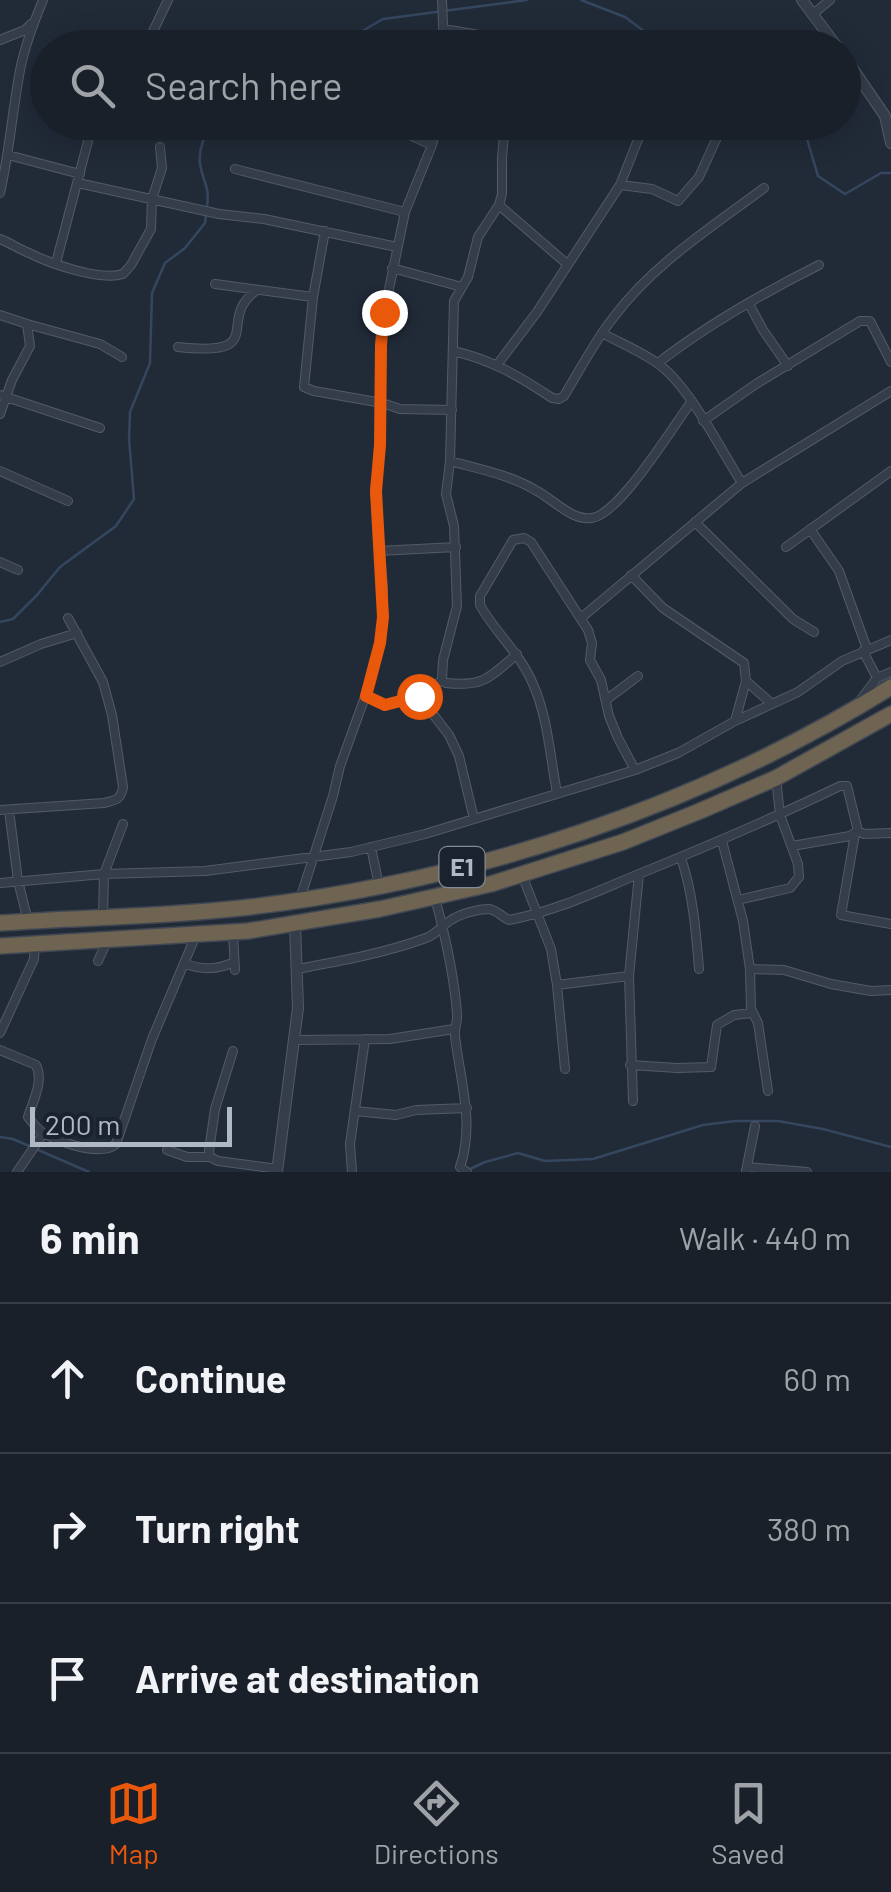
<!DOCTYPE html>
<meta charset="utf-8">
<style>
:root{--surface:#19202a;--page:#262d36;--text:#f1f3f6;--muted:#9fa3a8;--line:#373e47;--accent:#ea580c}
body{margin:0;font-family:Barlow,sans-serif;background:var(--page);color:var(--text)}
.scale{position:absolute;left:30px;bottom:25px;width:202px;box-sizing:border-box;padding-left:10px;border:5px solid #afb8c5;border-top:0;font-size:28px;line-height:35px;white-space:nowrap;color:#afb8c5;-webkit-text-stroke:8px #1a222d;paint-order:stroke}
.stop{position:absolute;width:30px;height:30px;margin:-22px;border:8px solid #ea580c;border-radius:50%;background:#fff}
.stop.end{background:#ea580c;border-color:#fff;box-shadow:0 2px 10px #0008}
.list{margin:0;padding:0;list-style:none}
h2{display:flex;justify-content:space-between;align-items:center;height:130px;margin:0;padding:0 40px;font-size:42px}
h2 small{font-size:32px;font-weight:400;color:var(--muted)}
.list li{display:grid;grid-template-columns:65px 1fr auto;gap:30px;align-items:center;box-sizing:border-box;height:150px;padding:0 40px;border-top:2px solid var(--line)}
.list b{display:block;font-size:38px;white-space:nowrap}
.list em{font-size:32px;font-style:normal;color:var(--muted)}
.icon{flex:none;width:55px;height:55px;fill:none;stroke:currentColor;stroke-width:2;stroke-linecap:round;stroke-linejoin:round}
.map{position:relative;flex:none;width:891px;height:1172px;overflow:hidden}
.search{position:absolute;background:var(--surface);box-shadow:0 5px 25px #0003;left:30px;right:30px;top:30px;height:110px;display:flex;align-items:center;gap:25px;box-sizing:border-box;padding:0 35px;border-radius:55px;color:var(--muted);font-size:38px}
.sheet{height:580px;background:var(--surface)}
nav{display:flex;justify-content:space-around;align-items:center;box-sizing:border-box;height:140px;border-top:2px solid var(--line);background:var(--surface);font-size:28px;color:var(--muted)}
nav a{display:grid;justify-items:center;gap:5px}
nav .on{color:var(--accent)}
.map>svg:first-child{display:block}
</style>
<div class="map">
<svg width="891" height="1172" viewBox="0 0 891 1172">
<rect width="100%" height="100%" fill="#212b38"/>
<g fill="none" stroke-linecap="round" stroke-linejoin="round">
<!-- stream -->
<path stroke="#35465f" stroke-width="2.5" d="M 581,0 L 625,17 L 656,40 L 681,48
M 323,48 L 352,37 L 383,19 L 527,0
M 802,122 L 818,176 L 845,194 L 881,173 L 891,173
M 207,207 C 210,185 203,183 200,164 C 198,149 205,135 212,122
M 0,622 L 13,619 L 37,595 L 60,567 L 116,526 L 134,499 L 129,439 L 130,412 L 150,363 L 152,293 L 165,263 L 185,248 L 205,223 L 206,215
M 0,1137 L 13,1139 L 89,1172
M 470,1169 L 485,1162 L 518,1153 L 545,1161 L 593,1159 L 703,1125 L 735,1121 L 778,1121 L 823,1129 L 891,1147"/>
<defs>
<path id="minor" d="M 442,0 L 444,48
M 813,14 L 830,0
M 444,29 L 554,48
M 0,40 L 25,30 L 31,24
M 145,48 L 168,0
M 380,122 L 432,145
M 8,155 L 80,174
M 235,169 L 405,212
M 78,183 L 219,214 L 264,219 L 397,247
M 620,185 L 652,189 L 678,201 L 699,177 L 724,122
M 0,193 C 9,154 12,115 19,76 C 23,50 33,24 43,0
M 499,205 L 567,264
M 325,231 L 313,297 L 304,387 L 314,391 L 382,403 L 400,409 L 452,410
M 0,239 C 10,243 19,249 29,253 C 51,264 100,281 123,274 L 131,265 L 151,229 L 152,199 L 162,168 L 160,147
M 56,263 L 93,122
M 392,268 L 462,287
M 215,284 L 313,297
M 749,304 L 763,330 L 788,366
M 0,315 L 27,324 L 100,344 L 122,357
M 602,333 C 620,343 640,351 657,363 C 689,385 720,449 742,483
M 178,347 C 271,357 214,320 257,290
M 453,351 C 490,359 521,377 552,398 L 559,399 L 564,396 C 580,370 594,342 613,318 C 653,264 712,227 764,188
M 658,363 C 707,325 763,293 819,265
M 497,365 L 537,312 L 620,185 L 645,122
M 0,395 L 100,428
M 0,414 L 12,380 L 30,346 L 27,324
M 703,421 L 756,384 L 860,321 L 870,321 L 891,362
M 450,461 C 479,469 511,475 537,491 C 554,500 572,521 592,518 C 620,514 673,426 692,401
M 0,471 L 68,501
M 695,522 L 793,619 L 814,632
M 810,529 L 839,571 L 867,649
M 786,547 L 891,471
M 379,551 L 456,547
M 0,562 L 18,570
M 631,575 L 663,608 L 744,663 L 746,681 L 735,721
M 581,618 L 742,483 L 891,391
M 863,651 L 877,678
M 0,662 L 41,644 L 77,633
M 442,680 L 443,660 L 457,606 L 454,526 L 446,494 L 450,461 L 454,301 L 468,277 L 478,237 L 499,205 L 502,194 L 502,158 L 505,122
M 746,681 L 771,703
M 366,696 L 385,705 L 419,696 L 442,680 L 446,683 C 484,687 489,678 517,654
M 419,696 L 449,735 L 459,756 L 474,819
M 606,700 L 638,676
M 859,702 L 877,678 L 891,672
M 557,793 C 550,756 548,718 533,684 C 520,653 494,631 480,605 L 480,596 L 513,540 L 524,538 L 531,542 L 588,630 L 592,643 L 590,660 L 601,680 L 609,716 L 618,738 L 635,770
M 0,810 L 104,803 C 115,800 121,800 123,787 L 112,715 L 103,682 L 68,618
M 9,810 L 18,881 L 28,921
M 855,834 L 841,915 L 891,924
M 722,841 L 743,921 L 750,969 L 751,1009 L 758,1023 L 768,1091
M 792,846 L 850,836 L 858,831 L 864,834 L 891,833
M 371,847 L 379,886
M 681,858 C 693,893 696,932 699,969
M 522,875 L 551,949 L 557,985 L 565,1069
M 0,883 L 104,874 L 205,871 L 351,852 L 425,834 L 635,770 L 678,753 L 735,721 L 798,692 L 842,661 L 891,640
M 435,898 C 445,935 454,975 457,1013 C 458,1022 454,1028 455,1036 C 460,1080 475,1124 460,1167 L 467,1172
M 300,899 L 333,796 L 340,766 L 370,683 L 380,643 L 383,617 L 383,588 L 375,491 L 380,445 L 381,345 L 384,313 L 405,212 L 432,145 L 438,122
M 738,900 L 790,888 L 799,877 L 798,864 L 780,815 L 776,778
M 103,916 L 104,874 L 123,824
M 233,932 L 235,970
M 98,961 L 107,941
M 184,963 C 200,970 218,970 234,962
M 297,969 C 341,961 385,953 426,938 C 437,934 442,925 451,920 C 460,914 478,909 489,909 C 497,910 502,917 509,920 C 553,912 593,893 634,876 C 703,848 772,819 840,786 L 847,786 L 858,831
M 750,969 L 784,970 L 831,984 L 871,991 L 891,990
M 557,985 L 629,976
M 0,1033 L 34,959 L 35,943
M 295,1040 L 390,1039 L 454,1029
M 0,1050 L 36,1065 C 44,1081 33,1101 28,1117 C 33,1123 38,1131 45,1134 C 63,1143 101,1157 116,1144 L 152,1039 L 196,935
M 630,1065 L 677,1068 L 711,1067 L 717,1025 L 734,1015 L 752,1013
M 633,1101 L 629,976 L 639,874
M 355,1111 L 396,1115 L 416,1110 L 467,1108
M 167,1150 L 187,1157 L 210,1157 L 218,1161 L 278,1169
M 210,1157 L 209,1151 L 215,1109 L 233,1051
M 747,1167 L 807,1172
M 746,1171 L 755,1126
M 17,1172 L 43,1134
M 352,1172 L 350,1144 L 365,1039"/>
<path id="tertiary" d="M 802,0 L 838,48
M 844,56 L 885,116 L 891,143
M 277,1172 L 298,1008 L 295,925"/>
<path id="motorway" d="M 0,923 C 83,917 167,917 250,907 C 475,880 698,807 891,687
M 0,946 L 248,931 L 380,909 L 491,884 L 623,842 L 700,811 L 776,778 L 891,714"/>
</defs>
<!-- minor casing -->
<use href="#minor" stroke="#525b66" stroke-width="10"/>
<!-- tertiary casing -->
<use href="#tertiary" stroke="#525b66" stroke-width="12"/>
<!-- motorway casing -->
<use href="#motorway" stroke="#3f4853" stroke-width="18"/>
<!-- minor -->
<use href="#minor" stroke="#343d49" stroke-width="8"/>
<!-- tertiary -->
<use href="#tertiary" stroke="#343d49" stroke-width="10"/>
<!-- motorway -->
<use href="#motorway" stroke="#6f6351" stroke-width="15"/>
</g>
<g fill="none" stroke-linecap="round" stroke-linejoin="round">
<!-- route -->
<path stroke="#ea580c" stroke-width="12" d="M 384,312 L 381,345 L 380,445 L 376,491 L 383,617 L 380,643 L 366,696 L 385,705 L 419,696"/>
</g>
<g text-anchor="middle" stroke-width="10" stroke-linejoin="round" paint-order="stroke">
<!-- shield labels -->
<rect fill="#1a222d" stroke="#828b97" stroke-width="2.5" x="439.5" y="847" width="45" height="40" rx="8"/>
<g font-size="25" font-weight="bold" fill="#afb8c5">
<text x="462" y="876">E1</text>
</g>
</g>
</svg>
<div class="scale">200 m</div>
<div class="stop" style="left:419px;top:696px"></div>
<div class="stop end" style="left:384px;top:312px"></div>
<div class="search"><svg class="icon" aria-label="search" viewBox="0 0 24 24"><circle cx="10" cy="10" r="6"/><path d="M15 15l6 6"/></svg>Search here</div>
</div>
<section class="sheet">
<h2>6 min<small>Walk · 440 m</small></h2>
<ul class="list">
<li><svg class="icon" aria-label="ahead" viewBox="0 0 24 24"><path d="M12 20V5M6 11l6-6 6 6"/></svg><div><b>Continue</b></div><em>60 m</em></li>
<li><svg class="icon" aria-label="right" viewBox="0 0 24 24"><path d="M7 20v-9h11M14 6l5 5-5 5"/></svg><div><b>Turn right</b></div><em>380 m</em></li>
<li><svg class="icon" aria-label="arrive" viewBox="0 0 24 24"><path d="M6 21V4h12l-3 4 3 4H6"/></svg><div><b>Arrive at destination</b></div></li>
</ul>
</section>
<nav>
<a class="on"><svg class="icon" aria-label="map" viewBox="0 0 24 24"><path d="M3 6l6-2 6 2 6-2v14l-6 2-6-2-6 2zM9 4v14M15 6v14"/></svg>Map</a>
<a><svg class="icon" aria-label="directions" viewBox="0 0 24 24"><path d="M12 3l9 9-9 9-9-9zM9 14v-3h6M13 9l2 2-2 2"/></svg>Directions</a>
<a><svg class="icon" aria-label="saved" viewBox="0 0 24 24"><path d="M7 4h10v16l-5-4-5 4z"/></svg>Saved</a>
</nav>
